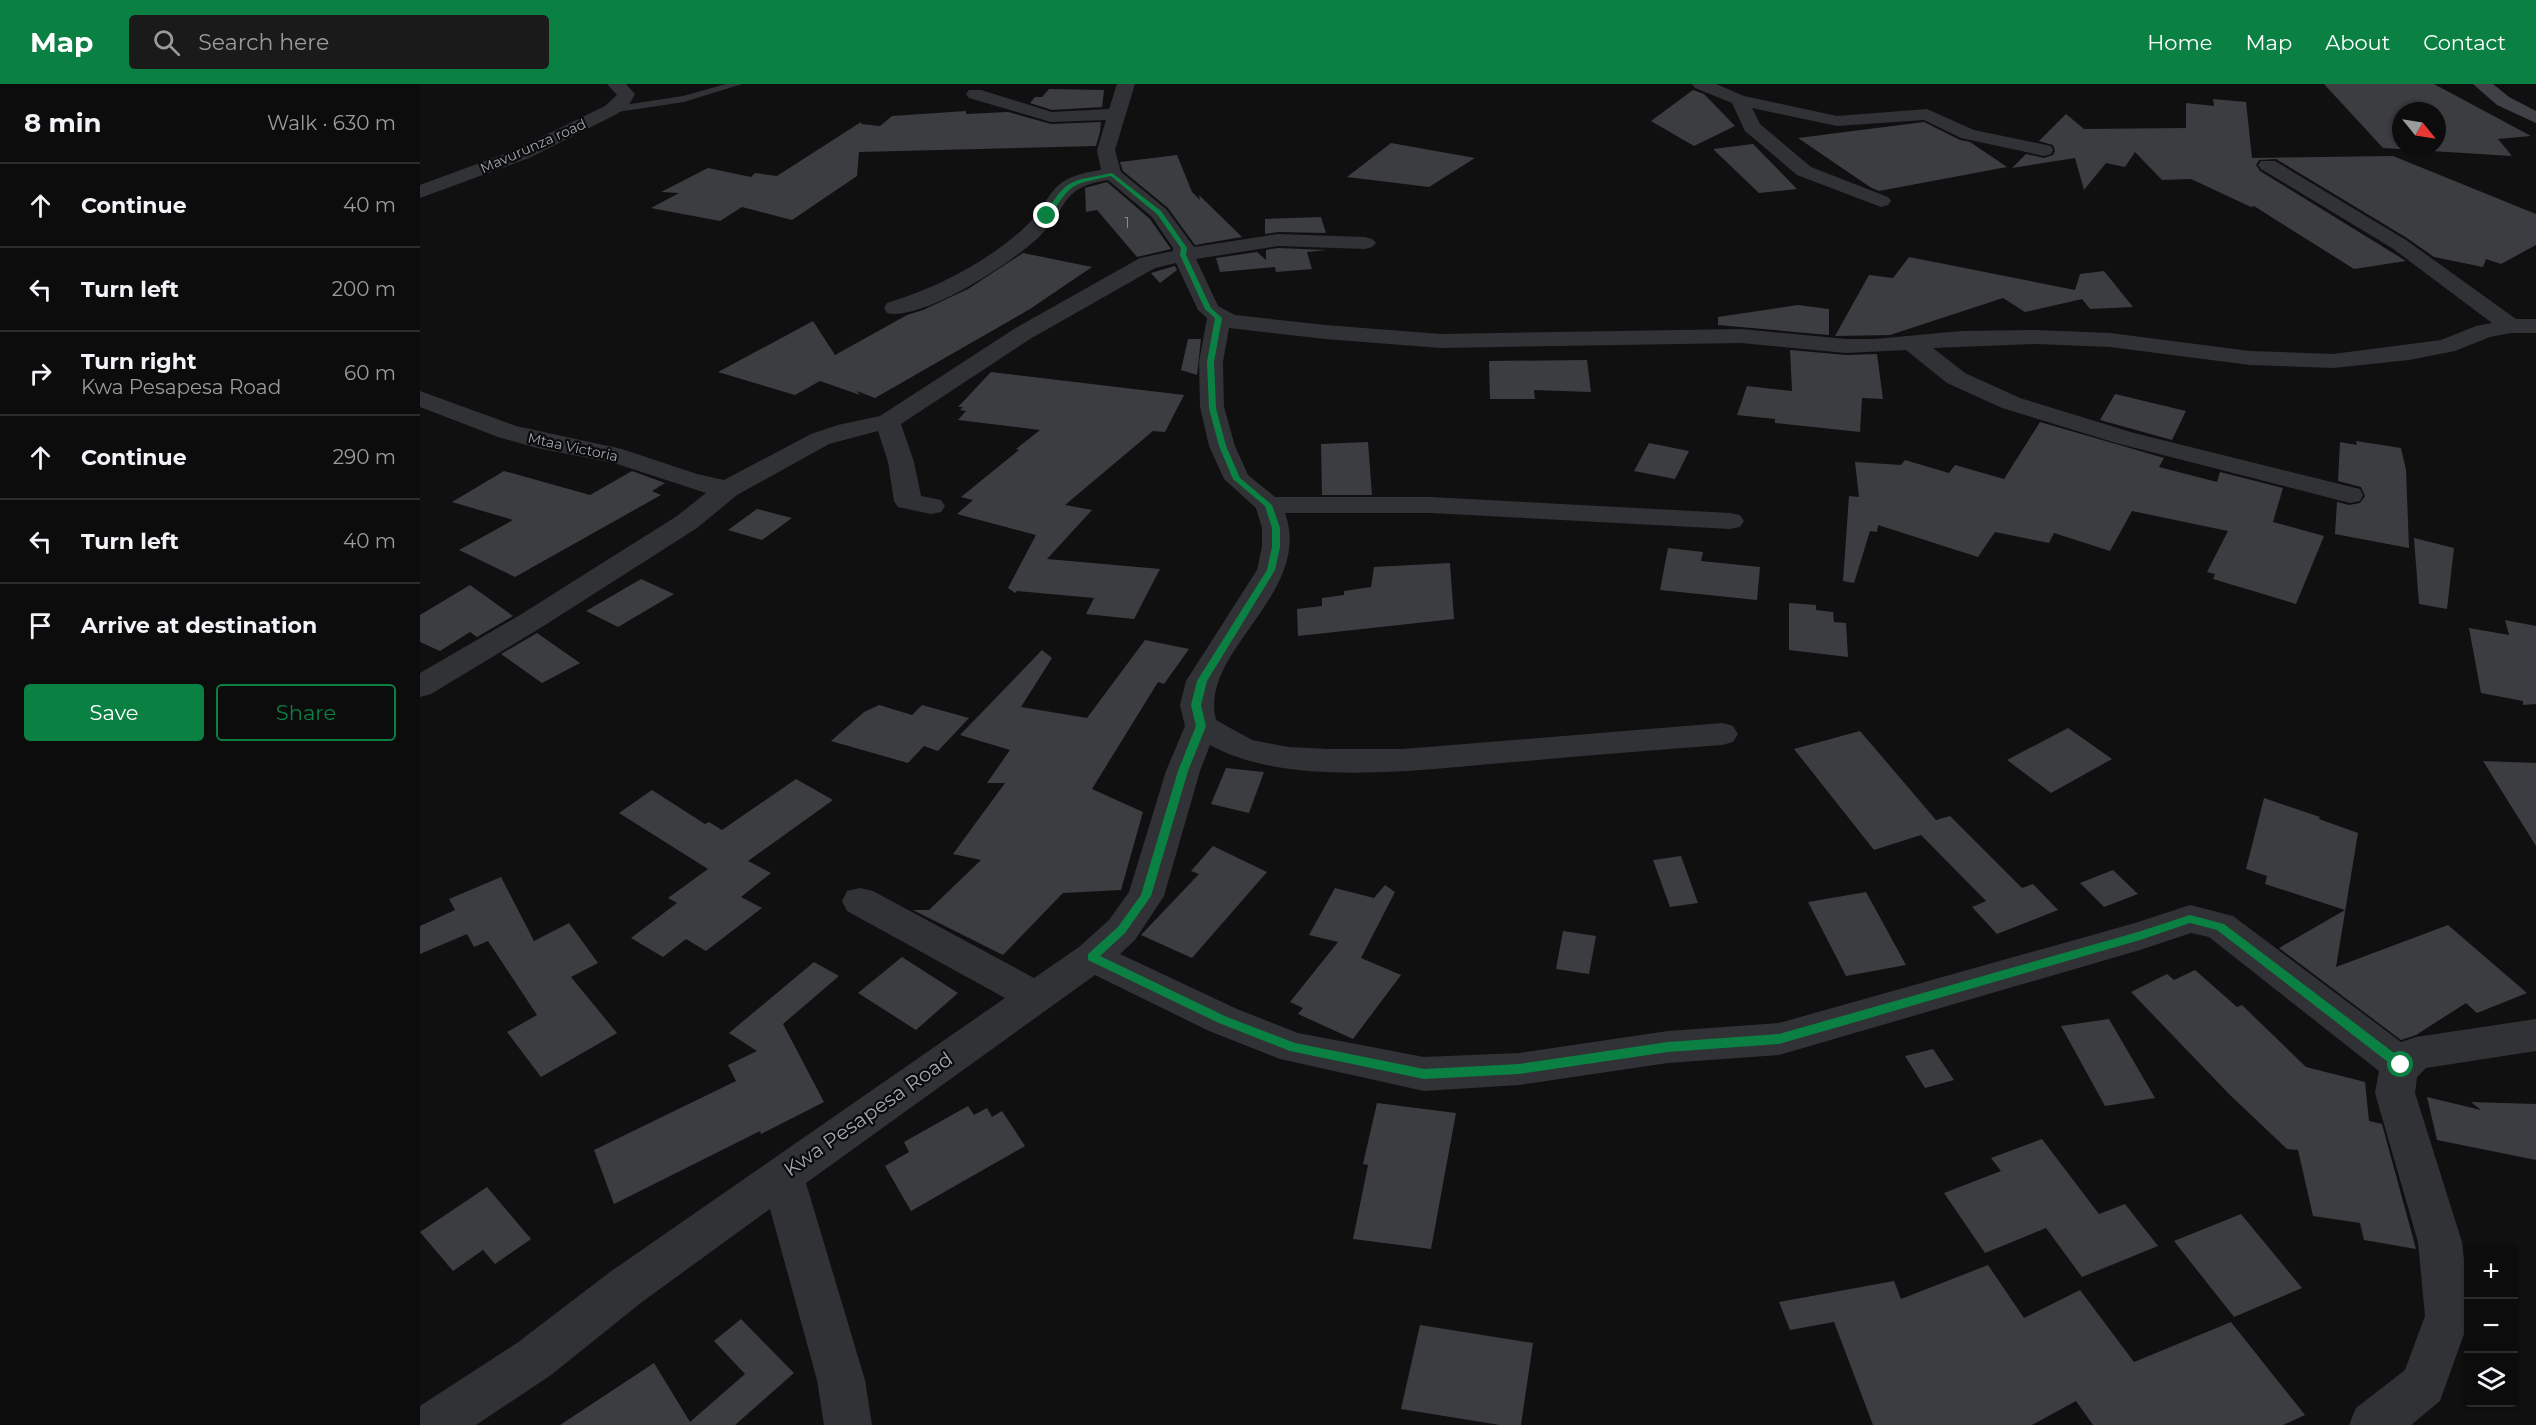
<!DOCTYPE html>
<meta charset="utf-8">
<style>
:root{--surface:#0c0c0d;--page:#1a1a1b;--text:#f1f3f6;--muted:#9a9b9d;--line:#2c2c2e;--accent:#0b8043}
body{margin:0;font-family:Montserrat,sans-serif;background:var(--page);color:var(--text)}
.controls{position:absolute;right:18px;bottom:18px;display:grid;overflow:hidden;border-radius:6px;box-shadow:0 2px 4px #0004}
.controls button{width:54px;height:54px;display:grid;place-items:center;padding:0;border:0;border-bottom:2px solid var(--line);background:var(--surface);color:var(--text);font:30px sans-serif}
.compass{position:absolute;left:1972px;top:18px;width:54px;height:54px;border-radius:50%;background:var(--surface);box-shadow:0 2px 4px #0004;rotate:120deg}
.stop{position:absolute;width:18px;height:18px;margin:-14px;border:4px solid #0b8043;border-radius:50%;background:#fff}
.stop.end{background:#0b8043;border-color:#fff;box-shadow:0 2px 6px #0008}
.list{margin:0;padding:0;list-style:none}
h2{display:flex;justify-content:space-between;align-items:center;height:78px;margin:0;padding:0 24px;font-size:26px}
h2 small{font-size:20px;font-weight:400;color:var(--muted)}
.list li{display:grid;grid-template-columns:39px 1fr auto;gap:18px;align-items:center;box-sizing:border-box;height:84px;padding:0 24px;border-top:2px solid var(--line)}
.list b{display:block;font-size:22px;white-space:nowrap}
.list p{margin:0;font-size:20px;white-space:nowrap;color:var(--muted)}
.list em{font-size:20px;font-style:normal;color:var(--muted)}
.actions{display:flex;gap:12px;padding:18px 24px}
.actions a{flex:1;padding:14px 0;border:2px solid var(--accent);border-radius:6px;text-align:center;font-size:21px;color:var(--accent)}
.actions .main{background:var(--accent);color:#fff}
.icon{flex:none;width:33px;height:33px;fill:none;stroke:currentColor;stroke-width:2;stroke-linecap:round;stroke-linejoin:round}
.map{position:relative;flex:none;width:2116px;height:1341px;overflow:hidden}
header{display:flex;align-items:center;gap:36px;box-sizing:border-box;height:84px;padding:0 30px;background:var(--accent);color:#fff}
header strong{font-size:28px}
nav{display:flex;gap:33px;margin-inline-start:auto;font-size:21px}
.search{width:420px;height:54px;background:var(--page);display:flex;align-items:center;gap:15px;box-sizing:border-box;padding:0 21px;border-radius:6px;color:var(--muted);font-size:22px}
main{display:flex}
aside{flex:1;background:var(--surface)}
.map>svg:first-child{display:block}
</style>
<header>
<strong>Map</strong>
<div class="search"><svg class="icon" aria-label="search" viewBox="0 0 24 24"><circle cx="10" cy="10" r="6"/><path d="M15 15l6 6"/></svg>Search here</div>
<nav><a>Home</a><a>Map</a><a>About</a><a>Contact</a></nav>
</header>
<main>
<aside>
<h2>8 min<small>Walk · 630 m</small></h2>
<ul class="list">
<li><svg class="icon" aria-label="ahead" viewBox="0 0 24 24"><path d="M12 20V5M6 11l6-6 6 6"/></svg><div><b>Continue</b></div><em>40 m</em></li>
<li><svg class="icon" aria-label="left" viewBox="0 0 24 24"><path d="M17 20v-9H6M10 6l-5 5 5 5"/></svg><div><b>Turn left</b></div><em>200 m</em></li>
<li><svg class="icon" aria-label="right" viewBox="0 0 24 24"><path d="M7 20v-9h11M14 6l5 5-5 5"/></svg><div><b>Turn right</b><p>Kwa Pesapesa Road</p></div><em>60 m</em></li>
<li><svg class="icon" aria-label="ahead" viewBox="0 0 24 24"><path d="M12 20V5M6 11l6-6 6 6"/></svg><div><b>Continue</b></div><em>290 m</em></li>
<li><svg class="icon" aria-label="left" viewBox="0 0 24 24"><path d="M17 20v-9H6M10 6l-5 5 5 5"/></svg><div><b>Turn left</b></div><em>40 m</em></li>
<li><svg class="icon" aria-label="arrive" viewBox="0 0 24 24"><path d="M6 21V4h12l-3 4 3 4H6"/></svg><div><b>Arrive at destination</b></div></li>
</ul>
<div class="actions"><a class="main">Save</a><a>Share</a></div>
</aside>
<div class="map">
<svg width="2116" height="1341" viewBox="0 0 2116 1341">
<rect width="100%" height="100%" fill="#101011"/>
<!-- building -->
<path fill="#3c3d41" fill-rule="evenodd" d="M 1904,0 L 2014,0 L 2111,52 L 2078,55 L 2092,72 L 1963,64 ZM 1981,27 L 2017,27 L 2017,63 L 1981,63 Z
M 629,5 L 684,6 L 682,23 L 632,26 L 610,19 L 615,13 L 622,13 Z
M 1273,6 L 1284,10 L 1315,42 L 1274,62 L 1231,37 Z
M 1793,15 L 1826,18 L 1832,74 L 1973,72 L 2116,130 L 2116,161 L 2081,180 L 2066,175 L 2063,183 L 2014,173 L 1987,154 L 1856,75 L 1839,76 L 1836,81 L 1840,87 L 1986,177 L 1934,185 L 1834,122 L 1831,123 L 1771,95 L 1742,96 L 1715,68 L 1705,83 L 1686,79 L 1664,106 L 1655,74 L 1592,84 L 1606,70 L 1624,74 L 1633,71 L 1635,67 L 1633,61 L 1619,57 L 1646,30 L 1664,45 L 1766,44 L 1766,19 L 1794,22 Z
M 546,27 L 546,30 L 588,28 L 631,40 L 681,38 L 680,48 L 676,62 L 439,68 L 437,92 L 372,136 L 322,123 L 300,137 L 231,124 L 259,109 L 241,108 L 288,84 L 331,93 L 335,89 L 357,92 L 441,38 L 441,40 L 460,42 L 472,32 Z
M 1504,38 L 1540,56 L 1550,58 L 1587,83 L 1459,107 L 1450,103 L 1378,54 Z
M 971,59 L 1055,74 L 1009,103 L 927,93 Z
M 1333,60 L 1377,105 L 1339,109 L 1293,65 Z
M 757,71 L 772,108 L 780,116 L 779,111 L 822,153 L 775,161 L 748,124 L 703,87 L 700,78 Z
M 687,98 L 730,135 L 751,165 L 717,173 L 677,126 L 666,128 L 665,104 Z
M 901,133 L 906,149 L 858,148 L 845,150 L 845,135 Z
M 858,164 L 907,166 L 887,168 L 892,185 L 856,188 L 855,183 L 800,188 L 796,174 L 837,168 L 846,176 L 846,166 Z
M 603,169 L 672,183 L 610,225 L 455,314 L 437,307 L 440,311 L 400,297 L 375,311 L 298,288 L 393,237 L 415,271 L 487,231 L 503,226 L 548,205 Z
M 1489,173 L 1655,206 L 1660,190 L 1684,187 L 1713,223 L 1670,225 L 1662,215 L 1605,228 L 1583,214 L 1470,251 L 1415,252 L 1449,191 L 1473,194 Z
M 755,182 L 757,186 L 740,199 L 731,189 Z
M 1378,221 L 1409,225 L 1409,251 L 1298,241 L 1298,233 Z
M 768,255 L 781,255 L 777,291 L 761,286 Z
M 1370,266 L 1426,271 L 1457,270 L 1463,315 L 1442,314 L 1440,348 L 1355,339 L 1355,335 L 1317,331 L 1327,302 L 1372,307 Z
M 1167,276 L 1171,308 L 1114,306 L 1115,315 L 1070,315 L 1069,277 Z
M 571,288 L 764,311 L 745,348 L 733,347 L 645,421 L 672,426 L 627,475 L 740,485 L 714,535 L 666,530 L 674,514 L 597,507 L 595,509 L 588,504 L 616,451 L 537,430 L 553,416 L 541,413 L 599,366 L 596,365 L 620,346 L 538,336 L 546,327 L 540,326 L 543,323 L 538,323 Z
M 1695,310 L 1766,327 L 1752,356 L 1680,336 Z
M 1620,338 L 1744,374 L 1739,383 L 1797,398 L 1800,388 L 1863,404 L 1853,438 L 1904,452 L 1876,520 L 1793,495 L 1795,490 L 1787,488 L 1808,447 L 1712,427 L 1690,467 L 1634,449 L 1629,459 L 1575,448 L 1558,473 L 1458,441 L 1457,448 L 1450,447 L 1434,499 L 1423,497 L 1429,412 L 1439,413 L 1435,378 L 1481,381 L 1485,376 L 1529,389 L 1535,381 L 1584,395 Z
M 1936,357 L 1981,364 L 1986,386 L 1989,464 L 1915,450 L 1917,418 L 1929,421 L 1940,419 L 1945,412 L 1941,403 L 1918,397 L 1920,358 L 1937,361 Z
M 948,358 L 952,411 L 902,411 L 901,360 Z
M 1229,359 L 1269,367 L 1255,395 L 1214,387 Z
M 84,387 L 170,411 L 212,387 L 245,399 L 232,407 L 241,411 L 95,493 L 39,466 L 93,436 L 32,418 Z
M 337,425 L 372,434 L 342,456 L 308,446 Z
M 1994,454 L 2034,464 L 2027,525 L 1999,520 Z
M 1248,464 L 1283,468 L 1281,477 L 1340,483 L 1337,516 L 1240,506 Z
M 1030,479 L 1034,535 L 878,552 L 877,525 L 902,522 L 902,514 L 924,511 L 924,507 L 951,503 L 954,483 Z
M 221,495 L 254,510 L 198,543 L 166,527 Z
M 50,501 L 93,532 L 57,553 L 50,548 L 20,567 L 0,558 L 0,531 Z
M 1369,519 L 1396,521 L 1396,526 L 1413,528 L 1414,538 L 1426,539 L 1428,573 L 1369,566 Z
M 2085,536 L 2116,542 L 2116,620 L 2103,621 L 2103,617 L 2061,609 L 2049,544 L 2089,551 Z
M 117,549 L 160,579 L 122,599 L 81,570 Z
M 725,556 L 769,565 L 744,600 L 738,598 L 672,705 L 723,728 L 701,806 L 643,809 L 583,871 L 493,826 L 509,826 L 561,776 L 533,770 L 585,699 L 567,699 L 590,666 L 540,651 L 622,566 L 632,574 L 601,623 L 667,634 Z
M 459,621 L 492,631 L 502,621 L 549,634 L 518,667 L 504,662 L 488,679 L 411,657 L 444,628 Z
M 1648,644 L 1692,675 L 1631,709 L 1587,676 Z
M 1440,647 L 1516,736 L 1530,732 L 1602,804 L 1613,800 L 1638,826 L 1577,850 L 1552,823 L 1566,817 L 1501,751 L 1454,766 L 1374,665 Z
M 2063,677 L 2116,679 L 2116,762 Z
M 806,684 L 844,688 L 829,729 L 791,720 Z
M 376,695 L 413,716 L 328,777 L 351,789 L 321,813 L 342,824 L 286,867 L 266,855 L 243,873 L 211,854 L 257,819 L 248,814 L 288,785 L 199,729 L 232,706 L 285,740 L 289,738 L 302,746 Z
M 1844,714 L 1900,733 L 1899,735 L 1938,749 L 1916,883 L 2028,841 L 2107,909 L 2057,929 L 2046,919 L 1996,951 L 1981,956 L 1859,864 L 1925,826 L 1845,800 L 1847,792 L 1826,785 Z
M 793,762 L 847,788 L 772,874 L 721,851 L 779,790 L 771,787 Z
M 1261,772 L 1278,819 L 1250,823 L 1233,776 Z
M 1693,786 L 1718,810 L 1684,823 L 1660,799 Z
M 81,793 L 114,857 L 149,839 L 178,879 L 151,893 L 197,949 L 121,993 L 87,948 L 117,931 L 68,857 L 54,863 L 47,850 L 0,870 L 0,842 L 35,826 L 29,815 Z
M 965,801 L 975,808 L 941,874 L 981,891 L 933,955 L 878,930 L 883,924 L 870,918 L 918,858 L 889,851 L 915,804 L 954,814 Z
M 1446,808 L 1486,881 L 1426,892 L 1388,818 Z
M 1143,847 L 1176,852 L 1169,890 L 1136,885 Z
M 482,873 L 538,909 L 496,946 L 438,909 Z
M 394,878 L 419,892 L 363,940 L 404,1018 L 341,1050 L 340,1047 L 194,1120 L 174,1066 L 316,997 L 308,981 L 337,967 L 309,949 Z
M 1775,886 L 1817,923 L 1822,921 L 1886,983 L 1945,998 L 1949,1037 L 1962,1040 L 1996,1165 L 1944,1156 L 1940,1139 L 1893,1132 L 1878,1066 L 1867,1065 L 1810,1011 L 1711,908 L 1747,890 L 1754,896 Z
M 1689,935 L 1735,1014 L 1685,1022 L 1641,942 Z
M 1513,965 L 1534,996 L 1505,1004 L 1485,972 Z
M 2007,1013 L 2061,1026 L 2051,1018 L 2116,1020 L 2116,1076 L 2017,1056 Z
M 957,1019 L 1036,1029 L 1011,1165 L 933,1155 L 948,1081 L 943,1080 Z
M 548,1022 L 554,1031 L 567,1024 L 572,1033 L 582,1027 L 605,1062 L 491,1127 L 465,1082 L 489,1068 L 484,1058 Z
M 1622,1055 L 1679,1130 L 1705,1120 L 1738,1162 L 1662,1193 L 1626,1144 L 1565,1169 L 1524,1109 L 1581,1087 L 1571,1074 Z
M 67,1103 L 111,1155 L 75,1180 L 63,1166 L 33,1187 L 0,1148 Z
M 1821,1130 L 1882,1204 L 1814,1233 L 1754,1157 Z
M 1568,1181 L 1604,1234 L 1660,1206 L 1714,1278 L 1811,1238 L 1885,1331 L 1863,1341 L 1673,1341 L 1656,1317 L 1612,1341 L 1453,1341 L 1414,1238 L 1370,1246 L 1359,1218 L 1474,1197 L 1481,1215 Z
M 321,1235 L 374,1289 L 315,1341 L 140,1341 L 234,1279 L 270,1338 L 325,1290 L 294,1257 Z
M 1000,1241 L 1113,1259 L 1101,1341 L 1080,1341 L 981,1325 Z"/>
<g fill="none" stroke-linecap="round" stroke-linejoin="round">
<!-- lane -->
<path fill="#313236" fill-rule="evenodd" d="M 306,0 L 322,0 L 264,18 L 191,29 L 186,26 L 191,23 L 263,12 Z"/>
<!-- street -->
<path fill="#313236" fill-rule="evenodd" d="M 187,0 L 206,0 L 215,10 L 209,21 L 197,30 L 109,74 L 0,114 L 0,101 L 95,66 L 185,22 L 197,11 Z
M 697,0 L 715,0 L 695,66 L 701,88 L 746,125 L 774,163 L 858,150 L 945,153 L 952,155 L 956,159 L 952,163 L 945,165 L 858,162 L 776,175 L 798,222 L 815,231 L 905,241 L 1021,250 L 1321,245 L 1426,255 L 1455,255 L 1541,247 L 1616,246 L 1690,249 L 1830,267 L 1913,270 L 2021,256 L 2056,242 L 2072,239 L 1972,164 L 1841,85 L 1838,81 L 1841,77 L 1855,77 L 1986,156 L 2096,235 L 2116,235 L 2116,249 L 2091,249 L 2070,253 L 2035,267 L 1989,276 L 1913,284 L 1830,281 L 1690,263 L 1616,260 L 1513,264 L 1545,289 L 1600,314 L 1714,349 L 1940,405 L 1943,411 L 1940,417 L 1930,419 L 1696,359 L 1582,324 L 1527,299 L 1486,266 L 1426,269 L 1321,259 L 1021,264 L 905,255 L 809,244 L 803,278 L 804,323 L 815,362 L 828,391 L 855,413 L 1010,413 L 1310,429 L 1320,431 L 1324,437 L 1320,443 L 1310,445 L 1010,429 L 865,429 C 894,510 778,567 796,636 L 832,656 L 868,663 L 908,665 L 983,665 L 1302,639 L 1313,642 L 1318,650 L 1313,658 L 1302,661 C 1233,666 1163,672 1094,678 C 1005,685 869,705 790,661 L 780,687 L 744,812 L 715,856 L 700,870 L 817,925 L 878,949 L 1004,973 L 1099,969 L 1248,947 L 1359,939 L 1715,839 L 1770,821 L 1813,832 L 1981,958 L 1996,953 L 2116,935 L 2116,967 L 2006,984 L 1997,993 L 1995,1009 L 2042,1158 L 2048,1211 L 2048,1239 L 2020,1317 L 1991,1341 L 1929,1341 L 1936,1324 L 1985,1286 L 2005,1232 L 1998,1158 L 1955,1009 L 1959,987 L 1789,853 L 1771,849 L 1720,866 L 1359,971 L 1248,979 L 1099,1001 L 1004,1007 L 860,975 L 789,947 L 675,891 L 386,1099 L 445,1296 L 452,1341 L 404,1341 L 397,1296 L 350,1125 L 222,1218 L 131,1291 L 56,1341 L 0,1341 L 0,1322 L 97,1259 L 190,1188 L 585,914 L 427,827 L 422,817 L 427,807 L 440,804 L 453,807 L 614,894 L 659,863 L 689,836 L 709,808 L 746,687 L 765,642 L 760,621 L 766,597 L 837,486 L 842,463 L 842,444 L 836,424 L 804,395 L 789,362 L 780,323 L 779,278 L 787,234 L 778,226 L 756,179 L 735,184 L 610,255 L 481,340 L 494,378 L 501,412 L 521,416 L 525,422 L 521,428 L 511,430 L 478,423 L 474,417 L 468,378 L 458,347 L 409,360 L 317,411 L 277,444 L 122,543 L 11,610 L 0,613 L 0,589 L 100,531 L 257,432 L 286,409 L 194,379 L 117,364 L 78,353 L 0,323 L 0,307 L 96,342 L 202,365 L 277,390 L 304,396 L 391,350 L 418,341 L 460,332 L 594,245 L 720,174 L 753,167 L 753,164 L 732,133 L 688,96 C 640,103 649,123 620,152 C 595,177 502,238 467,229 L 464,224 L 467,219 C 516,204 561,181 601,147 C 637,116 622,94 681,86 L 677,66 L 686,36 L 631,38 L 549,14 L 546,10 L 549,6 L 561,6 L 632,28 L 689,25 Z
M 1272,0 L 1296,0 L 1324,12 L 1417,32 L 1507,25 L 1554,46 L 1631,62 L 1633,66 L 1631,70 L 1624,72 L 1541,54 L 1504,36 L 1417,42 L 1332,24 L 1340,40 L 1391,83 L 1468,113 L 1471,117 L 1468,121 L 1461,123 L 1377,91 L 1325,47 L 1312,19 L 1275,4 Z"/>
<!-- secondary -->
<path fill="#3f4146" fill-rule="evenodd" d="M 2053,0 L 2073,0 L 2089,13 L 2116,27 L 2116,39 L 2077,21 Z"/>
</g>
<!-- route -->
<path fill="#0b8043" d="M 692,89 L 741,127 L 767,164 L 766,171 L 791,224 L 802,234 L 794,278 L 796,324 L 806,362 L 820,394 L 852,421 L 860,444 L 860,463 L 855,486 L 787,597 L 781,621 L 786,642 L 768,687 L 731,812 L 705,849 L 680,872 L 807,933 L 875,959 L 1004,985 L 1099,980 L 1248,958 L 1359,950 L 1718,848 L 1770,831 L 1804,840 L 1986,978 L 1986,985 L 1977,985 L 1797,846 L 1770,839 L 1720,856 L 1359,960 L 1248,968 L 1099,990 L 1004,995 L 870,967 L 799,939 L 668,876 L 668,870 L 698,843 L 721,811 L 758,687 L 776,642 L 771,621 L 777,597 L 847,486 L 852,463 L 852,444 L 845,422 L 813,395 L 799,362 L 789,324 L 787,278 L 795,234 L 785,225 L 760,171 L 761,164 L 737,130 L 691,92 C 650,101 652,98 629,134 L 624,132 C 648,93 649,98 692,89 Z"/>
<g text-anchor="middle" stroke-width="4.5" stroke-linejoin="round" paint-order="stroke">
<!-- far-street labels -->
<g font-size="14" fill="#a1a6b2" stroke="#0b0b0c">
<text transform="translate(113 62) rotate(-24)" y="5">Mavurunza road</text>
<text transform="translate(153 363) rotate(12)" y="5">Mtaa Victoria</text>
</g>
<!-- number labels -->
<g font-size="14" fill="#888c96">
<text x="707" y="144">1</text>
</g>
<!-- near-street labels -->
<g font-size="20" fill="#a1a6b2" stroke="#0b0b0c">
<text transform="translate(448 1030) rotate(-35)" y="7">Kwa Pesapesa Road</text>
</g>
</g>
</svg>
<div class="controls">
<button>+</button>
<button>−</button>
<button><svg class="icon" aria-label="layers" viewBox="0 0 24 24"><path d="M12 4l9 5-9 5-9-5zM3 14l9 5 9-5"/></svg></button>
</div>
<svg class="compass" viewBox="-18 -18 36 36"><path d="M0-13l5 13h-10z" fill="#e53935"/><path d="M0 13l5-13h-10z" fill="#9a9b9d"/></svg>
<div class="stop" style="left:1981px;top:981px"></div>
<div class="stop end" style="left:627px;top:132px"></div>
</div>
</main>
